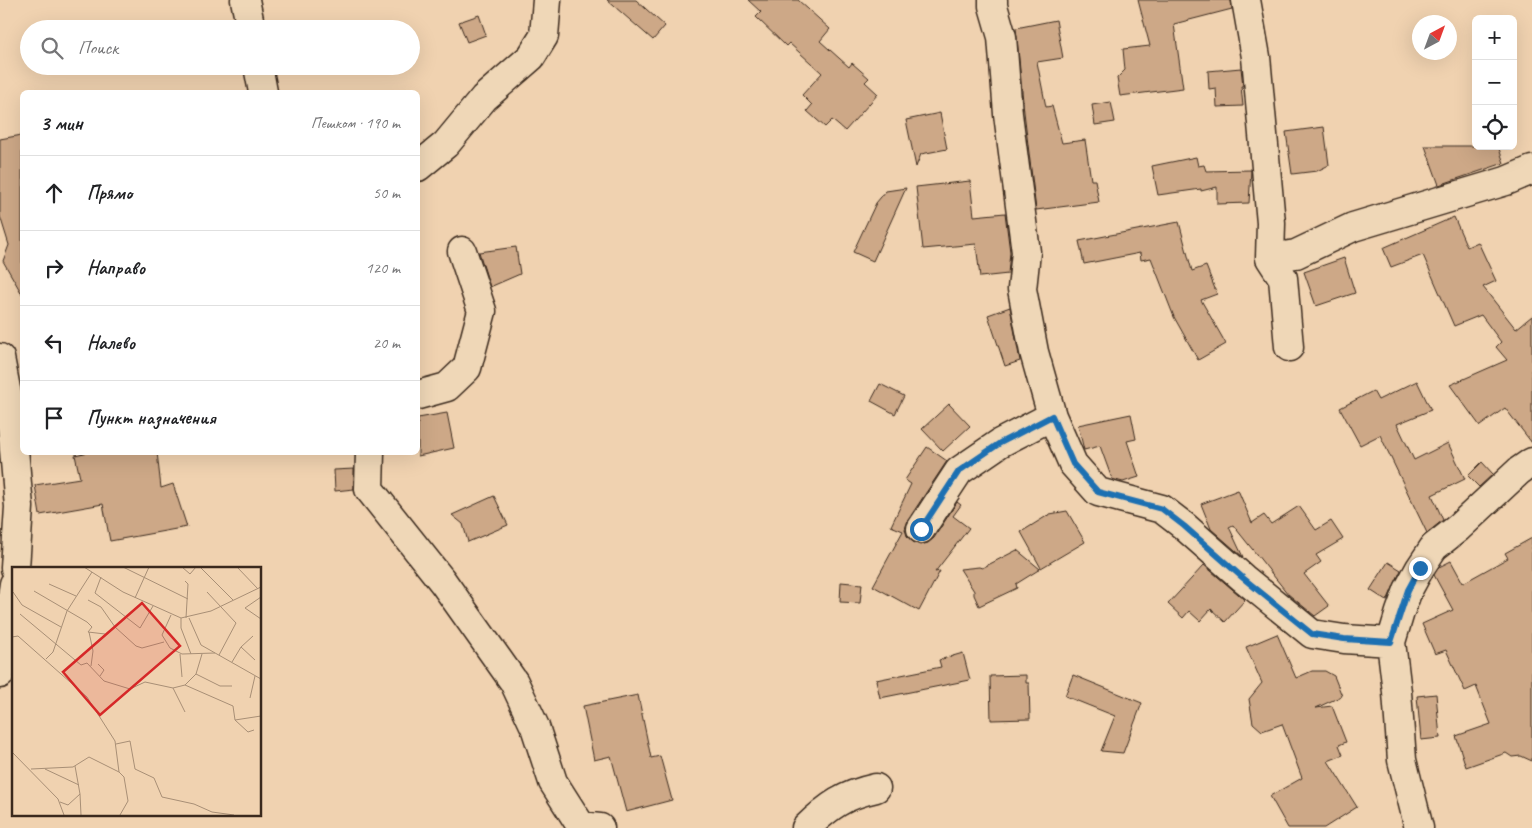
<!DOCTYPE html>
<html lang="ru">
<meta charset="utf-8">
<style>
:root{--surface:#fff;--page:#f6f6f6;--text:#202124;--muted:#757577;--line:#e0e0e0}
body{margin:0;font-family:Caveat,sans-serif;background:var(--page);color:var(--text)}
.controls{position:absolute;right:15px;top:15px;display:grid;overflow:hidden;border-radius:8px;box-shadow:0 5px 20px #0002}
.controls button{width:45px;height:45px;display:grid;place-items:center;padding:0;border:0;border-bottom:1px solid var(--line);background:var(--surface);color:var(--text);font:25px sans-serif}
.compass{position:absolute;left:1412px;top:15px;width:45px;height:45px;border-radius:50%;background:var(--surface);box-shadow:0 5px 20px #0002;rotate:41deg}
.stop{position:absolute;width:15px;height:15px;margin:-11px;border:4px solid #1f6fb2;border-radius:50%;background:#fff}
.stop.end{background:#1f6fb2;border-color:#fff;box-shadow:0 1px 5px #0008}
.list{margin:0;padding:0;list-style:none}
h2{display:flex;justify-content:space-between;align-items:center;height:65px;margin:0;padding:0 20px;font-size:21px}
h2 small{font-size:16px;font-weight:400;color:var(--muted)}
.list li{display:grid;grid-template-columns:32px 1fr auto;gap:15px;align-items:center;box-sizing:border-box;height:75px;padding:0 20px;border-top:1px solid var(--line)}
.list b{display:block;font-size:19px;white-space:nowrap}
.list em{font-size:16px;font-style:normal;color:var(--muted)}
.icon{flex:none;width:28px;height:28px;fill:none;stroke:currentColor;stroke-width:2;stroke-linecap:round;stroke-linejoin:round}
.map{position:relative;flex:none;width:1532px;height:828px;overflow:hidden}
.search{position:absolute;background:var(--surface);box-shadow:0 5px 20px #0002;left:20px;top:20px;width:400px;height:55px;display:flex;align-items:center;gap:12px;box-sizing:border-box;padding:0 18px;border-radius:28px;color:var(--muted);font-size:19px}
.panel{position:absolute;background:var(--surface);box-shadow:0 5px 20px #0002;left:20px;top:90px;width:400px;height:365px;border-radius:8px}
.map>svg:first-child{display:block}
</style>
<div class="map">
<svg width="1532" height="828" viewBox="0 0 1532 828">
<rect width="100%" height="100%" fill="#f0d2b0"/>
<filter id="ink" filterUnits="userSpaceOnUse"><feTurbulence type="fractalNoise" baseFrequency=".02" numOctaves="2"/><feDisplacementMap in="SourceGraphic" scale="10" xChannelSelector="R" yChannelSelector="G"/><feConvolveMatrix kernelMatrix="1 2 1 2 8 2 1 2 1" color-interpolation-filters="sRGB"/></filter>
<g filter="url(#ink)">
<!-- building -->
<path fill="#cda887" stroke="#3b2a1e" d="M 607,0 L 636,0 L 665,26 L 653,40 Z
M 748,0 L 798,0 L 830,29 L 820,41 L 849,67 L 852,63 L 869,78 L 865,82 L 878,94 L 845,131 L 832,120 L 825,127 L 807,111 L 812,105 L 802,95 L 822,73 L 789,43 L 786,46 L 756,17 L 761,12 Z
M 1138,0 L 1231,0 L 1232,9 L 1174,24 L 1183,88 L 1120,96 L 1117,78 L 1125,70 L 1123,49 L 1150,46 Z
M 479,15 L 486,35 L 467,42 L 459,22 Z
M 1056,20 L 1063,58 L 1037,62 L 1046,107 L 1052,106 L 1062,143 L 1085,140 L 1091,180 L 1095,180 L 1099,202 L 1036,210 L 1024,112 L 1016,28 Z
M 1241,68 L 1243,86 L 1241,86 L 1243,106 L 1217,107 L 1216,88 L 1209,89 L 1208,71 Z
M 1111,102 L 1115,122 L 1095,125 L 1092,105 Z
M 940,113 L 947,149 L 921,154 L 916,167 L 906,120 Z
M 1324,127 L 1329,165 L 1317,171 L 1292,174 L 1286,132 Z
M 22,135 L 22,294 L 3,261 L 9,245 L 0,216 L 0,139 Z
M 1425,146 L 1498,146 L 1504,163 L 1439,185 Z
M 1196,157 L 1198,166 L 1204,165 L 1206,171 L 1251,170 L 1249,203 L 1217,204 L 1217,187 L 1201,191 L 1201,189 L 1158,195 L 1152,166 Z
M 970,181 L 974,216 L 1005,213 L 1010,252 L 1008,274 L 980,277 L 976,244 L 923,249 L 916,187 Z
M 906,188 L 873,261 L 853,252 L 876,203 L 886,191 Z
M 1454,217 L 1467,247 L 1478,242 L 1496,281 L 1483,287 L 1516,329 L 1532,316 L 1532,443 L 1505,408 L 1480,426 L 1450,385 L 1507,360 L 1496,347 L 1501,342 L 1481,315 L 1454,326 L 1423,255 L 1391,267 L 1383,248 Z
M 1179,222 L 1192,271 L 1206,266 L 1217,294 L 1201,300 L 1226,344 L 1198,360 L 1174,317 L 1151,258 L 1141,260 L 1140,253 L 1084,264 L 1079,241 Z
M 516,247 L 520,274 L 490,287 L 479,252 Z
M 1344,258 L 1355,293 L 1316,306 L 1304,272 Z
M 1010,307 L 1020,361 L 1005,366 L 988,315 Z
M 1417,381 L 1431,410 L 1397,424 L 1414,460 L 1448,443 L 1465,479 L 1432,495 L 1443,520 L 1427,533 L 1380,435 L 1360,445 L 1340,408 L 1373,391 L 1378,400 Z
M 880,384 L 904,396 L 895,414 L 871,401 Z
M 949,404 L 970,426 L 943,451 L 922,429 Z
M 447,413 L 454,448 L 418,456 L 418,418 Z
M 1131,414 L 1136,439 L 1127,441 L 1139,477 L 1123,482 L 1112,479 L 1100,446 L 1084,450 L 1078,425 Z
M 927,447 L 947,461 L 908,520 L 905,529 L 907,536 L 913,542 L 920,545 L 928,543 L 934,538 L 957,502 L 961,505 L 953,516 L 969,528 L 935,572 L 940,571 L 919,611 L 873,586 L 903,531 L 891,526 L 911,484 L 905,480 Z
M 89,452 L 157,452 L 161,488 L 173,484 L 187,527 L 110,541 L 103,504 L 40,515 L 35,485 L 80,478 L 75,455 Z
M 1482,462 L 1493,474 L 1479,487 L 1468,476 Z
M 354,469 L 354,489 L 335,491 L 334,470 Z
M 1238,490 L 1252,523 L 1264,515 L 1271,524 L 1299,506 L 1316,530 L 1331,521 L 1343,539 L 1316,555 L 1321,562 L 1304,574 L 1329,606 L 1315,616 L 1288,594 L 1233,525 L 1229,527 L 1243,557 L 1211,529 L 1201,504 Z
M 494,496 L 508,525 L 468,542 L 463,524 L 452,515 Z
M 1067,511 L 1085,542 L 1041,568 L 1021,532 L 1050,514 Z
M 1532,538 L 1532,761 L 1521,756 L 1512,757 L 1506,753 L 1466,767 L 1456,736 L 1491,724 L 1476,686 L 1465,691 L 1446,650 L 1435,654 L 1422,624 L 1453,610 L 1434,575 L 1439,567 L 1451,561 L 1463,583 L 1508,558 L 1505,553 Z
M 1017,550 L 1040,569 L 1016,584 L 1017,588 L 979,606 L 974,595 L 974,591 L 960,569 L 979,567 L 982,568 Z
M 1388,562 L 1401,570 L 1387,601 L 1370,590 Z
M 1204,565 L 1245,600 L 1225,622 L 1211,609 L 1200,621 L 1189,611 L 1183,618 L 1168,604 Z
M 841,582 L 862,584 L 860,603 L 840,602 Z
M 1277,634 L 1296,678 L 1312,671 L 1325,671 L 1334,676 L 1342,696 L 1316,708 L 1332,706 L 1346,742 L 1339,745 L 1343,755 L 1328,761 L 1357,807 L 1324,828 L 1288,828 L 1270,796 L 1302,778 L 1282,724 L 1262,731 L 1253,723 L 1249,699 L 1262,683 L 1246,647 Z
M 963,653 L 970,680 L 880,698 L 876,680 L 941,667 L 939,660 Z
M 1026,675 L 1026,683 L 1029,683 L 1030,719 L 991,720 L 990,676 Z
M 1073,675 L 1142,703 L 1123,753 L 1101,751 L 1115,716 L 1065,696 Z
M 1436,694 L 1440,738 L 1421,740 L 1417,696 Z
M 638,695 L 651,758 L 660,756 L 672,800 L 626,812 L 611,756 L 594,760 L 583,706 Z"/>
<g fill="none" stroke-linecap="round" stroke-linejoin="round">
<defs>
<path id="street" d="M 245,0 L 251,29
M 993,0 L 993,6 L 1002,37 L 1008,114 L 1026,252 L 1022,289 L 1034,352 L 1052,416 L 1073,464 L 1098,492 L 1162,509 L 1184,526 L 1243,578 L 1312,634 L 1344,639 L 1391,642
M 1246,0 L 1256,57 L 1271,223 L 1270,258 L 1296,254 L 1353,227 L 1506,181 L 1532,170
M 258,66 L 263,92
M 418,167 L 446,144 L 484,98 L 531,57 L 544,36 L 547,0
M 1270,258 L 1283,278 L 1289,347
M 0,358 L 11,415 L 19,507 L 15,568
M 418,395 L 447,387 L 467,368 L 482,311 L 462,251
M 370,452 L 369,489 L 443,582 L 514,682 L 535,727 L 553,782 L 581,826 L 600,828
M 921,529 L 959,471 L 1000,443 L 1052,416
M 0,674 L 14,584
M 806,828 C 829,806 844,795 876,788
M 1419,828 L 1402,760 L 1397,692 L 1391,642 L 1400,612 L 1408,590 L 1420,568 L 1434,547 L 1458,528 L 1519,471 L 1532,462"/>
</defs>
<!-- street casing -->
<use href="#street" stroke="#3b2a1e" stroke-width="31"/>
<!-- street -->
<use href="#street" stroke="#efd7b7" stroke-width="28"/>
</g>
</g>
<g fill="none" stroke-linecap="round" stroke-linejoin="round" filter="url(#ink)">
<!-- route -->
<path stroke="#1f6fb2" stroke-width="6" d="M 921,529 L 959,471 L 1000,443 L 1052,416 L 1073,464 L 1098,492 L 1162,509 L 1184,526 L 1243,578 L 1312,634 L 1344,639 L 1391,642 L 1408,590 L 1420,568"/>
</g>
<!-- overview -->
<g transform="translate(12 567)">
<rect width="249" height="249" fill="#f0d2b0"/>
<path fill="none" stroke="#a88f76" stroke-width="1" d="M 72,0 L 111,25 L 169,51 L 199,44 L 249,20M 111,0 L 176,32M 170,0 L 178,7 L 184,0M 188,0 L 221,33M 225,0 L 246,22M 89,10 L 83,26 L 128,61 L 141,39M 173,14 L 176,17 L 174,51M 37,17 L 64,29M 22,24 L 75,55 L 80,60 L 76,65 L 93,67M 1,25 L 10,38 L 49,60M 195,25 L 224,56 L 207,88M 249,30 L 233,41 L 249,52M 123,31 L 137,0M 76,33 L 89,40 L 103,60 L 124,79 L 130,81 L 152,75M 8,47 L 69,98 L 75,96 L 92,114 L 118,122 L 133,115 L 161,121 L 173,118 L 221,139 L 223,153 L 236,165 L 242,163M 159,48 L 150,68 L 158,81 L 170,87 L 203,86M 169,51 L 169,61 L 179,87M 177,51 L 189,78 L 249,112M 77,65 L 81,84 L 79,99M 0,70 L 6,69 L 75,130 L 103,174 L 107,205M 229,80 L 243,93M 168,87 L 170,110M 34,92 L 41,85 L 55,44 L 80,5M 220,95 L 229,80 L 241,69M 86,97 L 92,103 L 88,109M 184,107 L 208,119 L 220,119M 173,118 L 184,107 L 190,87M 161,121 L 173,145M 238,131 L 243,109M 223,153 L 249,149M 104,177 L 118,174 L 123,202 L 142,211 L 150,230 L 182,237 L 200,245 L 222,248M 0,185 L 46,232 L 52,248M 19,202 L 61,200 L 77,190 L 107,205 L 112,210 L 116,234 L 108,248M 33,202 L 67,218M 68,227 L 69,248M 48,235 L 56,238 L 68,227 L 63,199"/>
<path fill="#d62828" fill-opacity="0.15" stroke="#d62828" stroke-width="2.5" d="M 130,36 L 168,79 L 88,148 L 51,105 Z"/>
<rect width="249" height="249" fill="none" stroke="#3b2a1e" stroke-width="2.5"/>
</g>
</svg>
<div class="controls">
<button>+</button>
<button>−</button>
<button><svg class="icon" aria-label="locate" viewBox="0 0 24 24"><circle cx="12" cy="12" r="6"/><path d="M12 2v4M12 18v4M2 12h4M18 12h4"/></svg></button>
</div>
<svg class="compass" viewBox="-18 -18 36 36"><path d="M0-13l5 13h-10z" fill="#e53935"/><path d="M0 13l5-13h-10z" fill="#757577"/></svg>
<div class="stop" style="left:921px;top:529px"></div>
<div class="stop end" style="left:1420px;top:568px"></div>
<div class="search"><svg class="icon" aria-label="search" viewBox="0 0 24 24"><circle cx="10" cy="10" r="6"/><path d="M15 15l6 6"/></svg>Поиск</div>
<section class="panel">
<h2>3 мин<small>Пешком · 190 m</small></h2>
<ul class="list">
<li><svg class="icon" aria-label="ahead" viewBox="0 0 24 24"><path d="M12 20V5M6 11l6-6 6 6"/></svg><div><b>Прямо</b></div><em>50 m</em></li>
<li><svg class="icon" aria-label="right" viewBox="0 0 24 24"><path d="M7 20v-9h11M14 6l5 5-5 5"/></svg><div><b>Направо</b></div><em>120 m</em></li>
<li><svg class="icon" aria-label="left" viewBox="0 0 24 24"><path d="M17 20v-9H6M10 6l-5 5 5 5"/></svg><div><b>Налево</b></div><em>20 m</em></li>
<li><svg class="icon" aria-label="arrive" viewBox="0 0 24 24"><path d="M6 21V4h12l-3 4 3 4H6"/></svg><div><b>Пункт назначения</b></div></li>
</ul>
</section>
</div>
